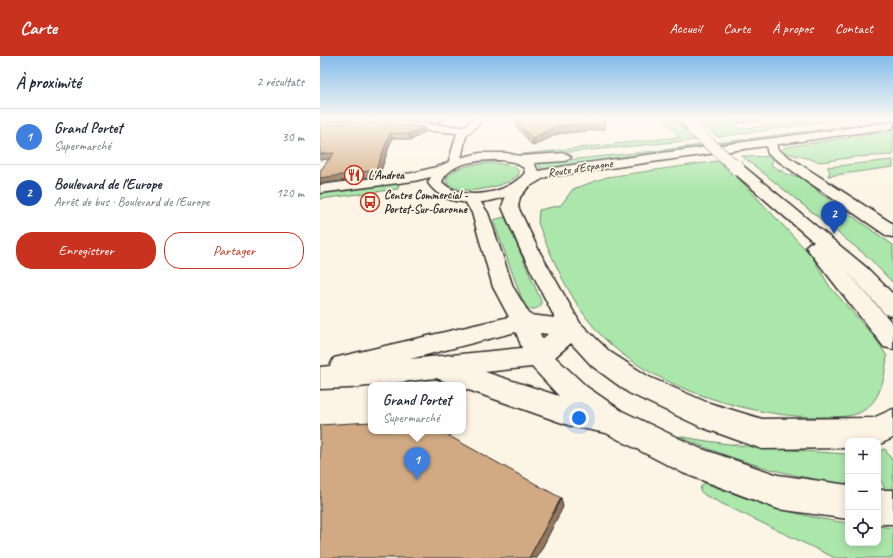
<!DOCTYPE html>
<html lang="fr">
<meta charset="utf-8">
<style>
:root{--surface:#fff;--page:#f2f2f3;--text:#1f2937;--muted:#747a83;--line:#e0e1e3;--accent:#c8321e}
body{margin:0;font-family:Caveat,sans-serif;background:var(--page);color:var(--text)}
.controls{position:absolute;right:12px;bottom:12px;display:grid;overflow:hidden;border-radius:8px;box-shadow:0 2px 10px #0003}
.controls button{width:36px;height:36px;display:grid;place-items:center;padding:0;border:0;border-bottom:1px solid var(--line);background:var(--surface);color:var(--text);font:20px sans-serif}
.you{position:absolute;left:259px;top:362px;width:14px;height:14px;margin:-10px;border:3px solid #fff;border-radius:50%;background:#1a73e8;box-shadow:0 0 0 6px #1a73e833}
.badge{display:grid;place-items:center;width:26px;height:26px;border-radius:50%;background:var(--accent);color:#fff;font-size:13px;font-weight:700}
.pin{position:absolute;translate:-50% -33px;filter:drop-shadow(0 1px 2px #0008)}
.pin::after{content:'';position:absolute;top:21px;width:14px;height:12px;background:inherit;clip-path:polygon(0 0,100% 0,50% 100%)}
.popup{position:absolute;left:48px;top:326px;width:98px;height:52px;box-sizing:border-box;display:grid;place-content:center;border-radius:8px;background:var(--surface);filter:drop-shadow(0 1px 3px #0005);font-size:13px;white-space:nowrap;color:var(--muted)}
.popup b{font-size:15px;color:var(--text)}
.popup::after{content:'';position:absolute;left:50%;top:100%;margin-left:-8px;border:8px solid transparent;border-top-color:var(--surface)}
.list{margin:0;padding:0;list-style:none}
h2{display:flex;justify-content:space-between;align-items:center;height:52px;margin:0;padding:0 16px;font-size:17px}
h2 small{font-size:13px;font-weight:400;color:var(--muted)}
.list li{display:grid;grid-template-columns:26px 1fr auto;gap:12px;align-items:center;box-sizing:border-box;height:56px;padding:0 16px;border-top:1px solid var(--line)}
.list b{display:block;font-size:15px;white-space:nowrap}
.list p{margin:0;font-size:13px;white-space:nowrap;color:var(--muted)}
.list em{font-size:13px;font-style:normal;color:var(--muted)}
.actions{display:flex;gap:8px;padding:12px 16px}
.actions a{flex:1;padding:9px 0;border:1px solid var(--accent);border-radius:16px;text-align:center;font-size:14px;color:var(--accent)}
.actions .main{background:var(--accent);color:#fff}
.icon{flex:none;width:22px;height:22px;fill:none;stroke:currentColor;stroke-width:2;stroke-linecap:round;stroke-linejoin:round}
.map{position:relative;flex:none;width:573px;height:502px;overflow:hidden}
header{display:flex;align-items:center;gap:24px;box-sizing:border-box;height:56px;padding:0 20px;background:var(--accent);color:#fff}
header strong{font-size:19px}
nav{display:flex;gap:22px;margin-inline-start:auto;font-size:14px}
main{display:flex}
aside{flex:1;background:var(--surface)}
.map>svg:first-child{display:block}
</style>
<header>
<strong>Carte</strong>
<nav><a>Accueil</a><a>Carte</a><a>À propos</a><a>Contact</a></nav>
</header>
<main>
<aside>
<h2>À proximité<small>2 résultats</small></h2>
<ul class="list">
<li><span class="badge" style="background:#3f7fe0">1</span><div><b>Grand Portet</b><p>Supermarché</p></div><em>30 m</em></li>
<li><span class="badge" style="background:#1a4fb4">2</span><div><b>Boulevard de l'Europe</b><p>Arrêt de bus · Boulevard de l'Europe</p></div><em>120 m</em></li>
</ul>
<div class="actions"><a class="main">Enregistrer</a><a>Partager</a></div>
</aside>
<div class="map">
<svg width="573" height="502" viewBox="0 0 573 502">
<rect width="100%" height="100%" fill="#fcf5e5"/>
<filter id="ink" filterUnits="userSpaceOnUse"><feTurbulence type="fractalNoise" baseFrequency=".025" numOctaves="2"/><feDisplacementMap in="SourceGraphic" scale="8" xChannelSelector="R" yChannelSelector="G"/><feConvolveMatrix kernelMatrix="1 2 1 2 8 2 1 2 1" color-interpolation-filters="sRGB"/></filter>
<g filter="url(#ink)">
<!-- green -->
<path fill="#abe6ab" stroke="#6b886b" d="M 343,63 L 353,63 L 376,84 L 218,99 L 203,98 L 360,81 Z
M 376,63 L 402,63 L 421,73 L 498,63 L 523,63 L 398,81 Z
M 573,64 L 573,66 L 222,114 L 218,107 L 334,95 Z
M 573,75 L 573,99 L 534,101 L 501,106 L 459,95 L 466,91 Z
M 422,100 L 454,101 L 451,109 L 467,118 L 484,122 L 499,131 L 497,135 L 573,189 L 573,227 L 548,201 Z
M 573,104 L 573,111 L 508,120 L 510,115 L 507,111 Z
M 398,105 L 422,126 L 491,199 L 510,231 L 556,283 L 567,300 C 565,321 561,347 539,357 C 529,361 515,361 503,361 C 435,362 341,334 290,288 C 255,256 235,210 218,167 L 219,154 L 241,149 L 253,133 L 287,121 Z
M 173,107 L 194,110 L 199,116 L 198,120 C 185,131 136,143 126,125 C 131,109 159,108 173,107 Z
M 79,126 L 78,133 L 0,143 L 0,137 Z
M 185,161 L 221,245 L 221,250 C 214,254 210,255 204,249 L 173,164 Z
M 358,380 C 414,391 470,394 526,398 L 528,403 L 528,429 C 467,420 414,405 358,380 Z
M 565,393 L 573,406 L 573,435 L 566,435 L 558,419 L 558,395 Z
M 385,427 C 431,445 478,461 528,467 L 528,487 L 558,487 L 558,470 L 573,472 L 573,502 L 515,502 L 386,440 L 380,435 L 381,430 Z"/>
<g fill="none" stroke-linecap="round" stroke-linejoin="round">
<defs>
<path id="minor" d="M 153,63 L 164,63 L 146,80 L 140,108 L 134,112 L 128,108 L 137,77 L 50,70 L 0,73 L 0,67 L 50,64 L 144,71 Z
M 357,63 L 368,63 L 378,73 L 377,75 L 369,75 Z
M 452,86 L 456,88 L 458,94 L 573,168 L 573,181 L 567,180 L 448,98 L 446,90 Z
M 417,108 L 422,109 L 547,212 L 573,238 L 573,260 L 565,258 L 524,212 L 573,268 L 573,293 L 564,291 L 489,195 L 486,191 L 489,187 L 494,186 L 412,115 L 410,112 L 412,109 Z
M 203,125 L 208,126 L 210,129 L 200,141 L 198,151 L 219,195 L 260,267 L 290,296 L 329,321 L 386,346 L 442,363 L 553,362 L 573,353 L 573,382 L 558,389 L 558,385 L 528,385 L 528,392 L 442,393 L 381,371 L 309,337 L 272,310 L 251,287 L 235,301 L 267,331 L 302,355 L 379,392 L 458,419 L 528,429 L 528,463 L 458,453 L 363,417 L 286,377 L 251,370 L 143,332 L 143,329 L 135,329 L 116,322 L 30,332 L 0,333 L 0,311 L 10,310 L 14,302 L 189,261 L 173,231 L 152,157 L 143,142 L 146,139 L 156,139 L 168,157 L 193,231 L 210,259 L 235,262 L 201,195 L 182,151 C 185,140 191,128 203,125 ZM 196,276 L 202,292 L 90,303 ZM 220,277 L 228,278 L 222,283 ZM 212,311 L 239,340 L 165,316 Z
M 558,434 L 573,434 L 573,468 L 558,468 Z"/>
<path id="major" d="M 573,66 L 573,72 L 226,121 C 216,126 207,133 196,137 C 169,148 127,155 108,127 L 111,121 L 94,125 L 0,137 L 0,129 L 93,117 L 120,110 L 135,103 L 160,97 L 186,97 L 200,100 L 245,97 L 251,101 L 245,105 L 214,107 L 218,115 L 252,109 ZM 180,104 L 194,106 L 204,112 L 205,117 C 187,138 143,147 122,126 C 130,105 161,104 180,104 Z"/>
</defs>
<!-- minor casing -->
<use href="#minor" stroke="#2b2b2b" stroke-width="3"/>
<!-- major casing -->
<use href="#major" stroke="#2b2b2b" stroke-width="3"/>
<!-- minor -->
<use href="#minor" fill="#fcf5e5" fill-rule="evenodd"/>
<!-- major -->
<use href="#major" fill="#fcf5e5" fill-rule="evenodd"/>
<defs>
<path id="minor-bridge-far1" d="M 373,73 L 417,112"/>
<path id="minor-bridge" d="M 416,111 L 417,112"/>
</defs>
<!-- minor-bridge-far1 casing -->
<use href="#minor-bridge-far1" stroke="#2b2b2b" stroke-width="13" stroke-linecap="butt"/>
<!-- minor-bridge casing -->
<use href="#minor-bridge" stroke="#2b2b2b" stroke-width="17" stroke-linecap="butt"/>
<!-- minor-bridge-far1 -->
<use href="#minor-bridge-far1" stroke="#fcf5e5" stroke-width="12"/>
<!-- minor-bridge -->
<use href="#minor-bridge" stroke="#fcf5e5" stroke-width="15"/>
</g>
<!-- wall -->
<path fill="#b49271" stroke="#2b2b2b" d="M 60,63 L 127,63 L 120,68 Z
M 198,63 L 282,63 L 285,66 L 285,73 L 237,78 L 213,90 L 197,71 L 196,64 L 199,64 Z
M 412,63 L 448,63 L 418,67 Z
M 0,69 L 104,71 L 105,76 L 91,84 L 72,82 L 59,120 L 0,128 L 0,115 L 9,103 L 0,104 Z"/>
<!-- shaded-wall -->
<path fill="#92775c" stroke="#2b2b2b" d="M 0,63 L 39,63 L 0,66 Z
M 118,63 L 127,63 L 120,68 Z
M 419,63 L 448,63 L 418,67 Z
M 285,66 L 285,73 L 237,78 L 213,90 L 212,83 L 236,70 Z
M 104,71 L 105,76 L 91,84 L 89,78 Z
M 70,77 L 72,82 L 59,120 L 0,128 L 0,122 Z
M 14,97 L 17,102 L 0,104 L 0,98 Z
M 118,375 L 134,375 L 125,385 Z
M 241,442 L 243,451 L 217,502 L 209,502 Z"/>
<!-- building -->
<path fill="#d1aa83" stroke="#2b2b2b" d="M 200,63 L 282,63 L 285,66 L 236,70 L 212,83 L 196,64 L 200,64 Z
M 48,66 L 104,71 L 89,78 L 70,77 L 56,114 L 0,122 L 0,115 L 14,97 L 0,98 L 0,69 Z
M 51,366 L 51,375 L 120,375 L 241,442 L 209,502 L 0,502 L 0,369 Z"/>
</g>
<!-- sky -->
<linearGradient id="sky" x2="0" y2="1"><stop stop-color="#83bbea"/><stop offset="0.47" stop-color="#fefaf3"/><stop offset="1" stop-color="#fefaf3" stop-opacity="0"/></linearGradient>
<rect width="573" height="134" fill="url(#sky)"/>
<!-- icons -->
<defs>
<symbol id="restaurant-ring" viewBox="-11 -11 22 22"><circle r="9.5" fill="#fcf5e5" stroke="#c8321e" stroke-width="1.5"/><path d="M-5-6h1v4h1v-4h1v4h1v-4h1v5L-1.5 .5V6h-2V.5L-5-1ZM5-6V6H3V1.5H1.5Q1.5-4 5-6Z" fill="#c8321e"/></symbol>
<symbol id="bus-ring" viewBox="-11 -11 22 22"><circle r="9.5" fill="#fcf5e5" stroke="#c8321e" stroke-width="1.5"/><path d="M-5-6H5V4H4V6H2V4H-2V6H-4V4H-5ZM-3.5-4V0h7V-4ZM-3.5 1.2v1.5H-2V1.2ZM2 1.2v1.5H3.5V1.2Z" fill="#c8321e"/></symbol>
</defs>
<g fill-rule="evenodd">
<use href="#restaurant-ring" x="23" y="108" width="22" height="22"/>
<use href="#bus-ring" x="39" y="135" width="22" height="22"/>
</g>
<g text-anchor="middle" stroke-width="3.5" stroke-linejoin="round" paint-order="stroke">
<!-- far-street labels -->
<g font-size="12" fill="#2b2b2b" stroke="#fcf5e5">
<text transform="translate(260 112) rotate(-9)" y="4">Route d'Espagne</text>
</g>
<!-- far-poi labels -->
<g font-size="12" font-weight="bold" fill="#2b2b2b" stroke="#fcf5e5" text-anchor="start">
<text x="48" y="123">L'Andrea</text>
<text x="64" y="143">Centre Commercial -<tspan x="64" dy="14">Portet-Sur-Garonne</tspan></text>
</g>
</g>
</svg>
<div class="controls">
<button>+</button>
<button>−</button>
<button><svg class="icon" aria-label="locate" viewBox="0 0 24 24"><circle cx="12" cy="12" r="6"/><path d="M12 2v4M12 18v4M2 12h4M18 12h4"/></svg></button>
</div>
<div class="you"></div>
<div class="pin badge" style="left:97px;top:424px;background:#3f7fe0">1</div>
<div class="popup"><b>Grand Portet</b>Supermarché</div>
<div class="pin badge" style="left:514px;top:178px;background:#1a4fb4">2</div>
</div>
</main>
